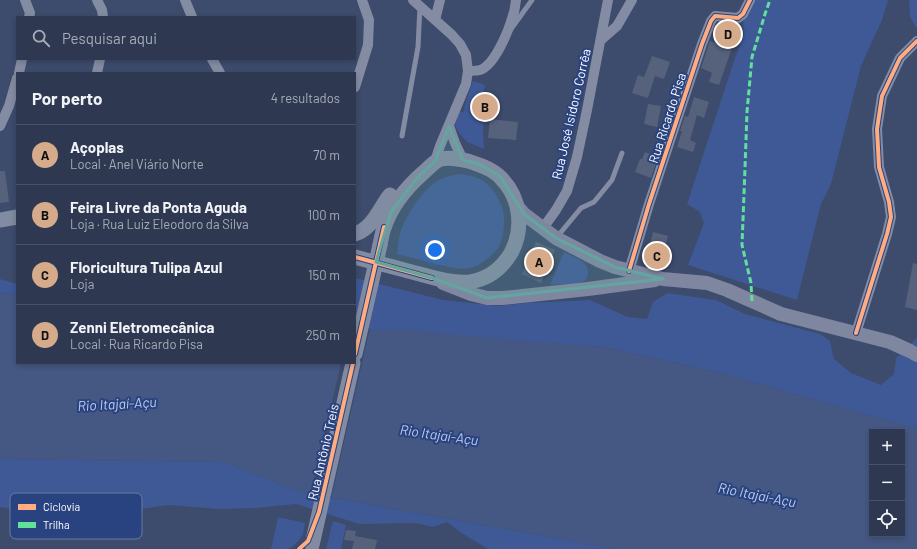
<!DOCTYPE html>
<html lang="pt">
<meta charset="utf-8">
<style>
:root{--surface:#2e3851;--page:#363f58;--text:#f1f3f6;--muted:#a7acb7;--line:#495268;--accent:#d6ab8b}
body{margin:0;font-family:Barlow,sans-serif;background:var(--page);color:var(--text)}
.controls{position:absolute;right:12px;bottom:12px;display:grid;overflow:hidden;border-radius:0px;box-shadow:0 2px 6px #0003}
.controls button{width:36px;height:36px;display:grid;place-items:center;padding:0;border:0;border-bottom:1px solid var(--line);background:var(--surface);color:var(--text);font:20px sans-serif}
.you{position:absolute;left:435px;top:250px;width:14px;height:14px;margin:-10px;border:3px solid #fff;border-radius:50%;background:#1a73e8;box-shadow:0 0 0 6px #1a73e833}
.badge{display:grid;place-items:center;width:26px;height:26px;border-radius:50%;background:var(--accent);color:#111;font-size:13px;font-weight:700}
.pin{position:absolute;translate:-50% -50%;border:2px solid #fff;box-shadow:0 1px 4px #0006}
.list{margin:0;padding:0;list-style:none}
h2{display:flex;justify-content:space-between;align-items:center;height:52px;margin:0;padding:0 16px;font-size:17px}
h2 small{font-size:13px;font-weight:400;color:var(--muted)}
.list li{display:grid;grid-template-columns:26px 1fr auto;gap:12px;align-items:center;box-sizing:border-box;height:60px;padding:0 16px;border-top:1px solid var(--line)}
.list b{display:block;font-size:15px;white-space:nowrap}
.list p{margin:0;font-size:13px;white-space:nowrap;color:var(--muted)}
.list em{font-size:13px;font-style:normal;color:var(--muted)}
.icon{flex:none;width:22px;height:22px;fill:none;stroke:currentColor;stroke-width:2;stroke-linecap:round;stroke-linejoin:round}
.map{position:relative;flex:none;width:917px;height:549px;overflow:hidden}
.search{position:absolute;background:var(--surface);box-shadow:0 2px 6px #0003;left:16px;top:16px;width:340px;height:44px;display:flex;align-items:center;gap:10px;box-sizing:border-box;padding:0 14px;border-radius:0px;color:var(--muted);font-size:15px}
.panel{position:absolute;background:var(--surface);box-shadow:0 2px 6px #0003;left:16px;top:72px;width:340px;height:292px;border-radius:0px}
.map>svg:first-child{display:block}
</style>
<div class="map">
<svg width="917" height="549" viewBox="0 0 917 549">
<rect width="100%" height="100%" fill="#3d4b6c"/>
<!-- green -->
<path fill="#3e5996" d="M 750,0 L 888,0 L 882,20 L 861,66 L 831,184 L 821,204 L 797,300 L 688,265 L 704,223 L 700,212 L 687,204 L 735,58 L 744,34 L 743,23 Z
M 909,0 L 917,0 L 917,29 L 910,17 Z
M 473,81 L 485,85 L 479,122 L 484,123 L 483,130 L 484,149 L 467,142 L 459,133 L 455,126 L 458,111 L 464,112 L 465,105 Z
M 460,174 C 469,175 479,177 486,183 C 493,188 502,203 503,211 C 505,220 504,233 501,242 C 499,248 493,254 488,258 C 482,263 476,267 469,268 C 457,270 444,266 433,263 C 421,260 409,257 397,254 C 398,249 398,243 399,238 C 403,219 422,189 439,180 C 446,176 453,175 460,174 Z
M 564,252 C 572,256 589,261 588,273 C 588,276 587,279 584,281 C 578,284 557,284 550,285 Z
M 355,278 L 443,300 L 499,306 L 526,303 L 590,300 L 628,317 L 647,319 L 653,302 L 667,293 L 716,300 L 745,314 L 820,334 L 830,341 L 834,359 L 851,373 L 881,385 L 894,374 L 896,358 L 917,338 L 917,429 L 721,373 L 604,347 L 355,330 Z
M 0,279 L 17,284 L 17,295 L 0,293 Z
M 0,459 L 225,462 L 301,492 L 617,549 L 488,549 L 460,532 L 447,522 L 433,527 L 416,523 L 359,524 L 296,504 L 257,508 L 219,509 L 169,505 L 111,513 L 60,515 L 0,507 Z
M 278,517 L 305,523 L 303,534 L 300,539 L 292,547 L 288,549 L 271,549 Z
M 333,521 L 346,525 L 341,549 L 326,549 Z"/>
<!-- water -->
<path fill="#455883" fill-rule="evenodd" d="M 0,293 L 17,295 L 17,363 L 355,363 L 355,330 L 411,330 L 524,341 L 604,347 L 721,373 L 917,429 L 917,549 L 617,549 L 301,492 L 225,462 L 0,459 ZM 872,432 L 902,432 L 902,534 L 872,534 Z"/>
<!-- pier -->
<path fill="#3d4b6c" d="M 355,328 L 370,328 L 331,499 L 310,496 L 341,363 L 355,363 Z"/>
<!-- building -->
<path fill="#56627c" d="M 724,23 L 729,24 L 739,28 L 719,85 L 709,82 L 712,73 L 701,68 L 710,41 L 716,43 Z
M 652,56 L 670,62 L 664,79 L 655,76 L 648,98 L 632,93 L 638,75 L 644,77 Z
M 694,97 L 709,102 L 704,118 L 697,115 L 690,140 L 696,143 L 693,152 L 677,147 L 682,131 L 680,131 L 685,116 L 688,117 Z
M 648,104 L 661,106 L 657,127 L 644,124 Z
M 490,119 L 518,122 L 516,140 L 488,138 Z
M 645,152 L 658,157 L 651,178 L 635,172 L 640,159 L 642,159 Z
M 0,171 L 5,171 L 9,202 L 0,203 Z
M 653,232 L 668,236 L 661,262 L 653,260 L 655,250 L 649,249 Z
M 536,242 L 555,250 L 541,283 L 522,274 Z
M 913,263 L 917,264 L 917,310 L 905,307 Z
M 346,530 L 356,531 L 355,536 L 377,540 L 375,549 L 352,549 L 354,541 L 344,540 Z"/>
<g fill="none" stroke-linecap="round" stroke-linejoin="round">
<!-- service -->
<path stroke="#838ca2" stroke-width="5" d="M 511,29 L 532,0
M 402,136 L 418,47 L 420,6
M 557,237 L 581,208 L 594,202 L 612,180 L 622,153"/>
<!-- minor -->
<path stroke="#838ca2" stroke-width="10" d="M 25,0 L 30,13 L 29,17
M 97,0 L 102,10 L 103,17
M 185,0 L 192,17
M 413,0 L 452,35 L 460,44 L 466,55 L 468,71 L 466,84 L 440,146 L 435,161
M 435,20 L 440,0
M 601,40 L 617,26 L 632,0
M 212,59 L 220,73
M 468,71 C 471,71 476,71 480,70 C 495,65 509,30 513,15 C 515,11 515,5 516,0
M 19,73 L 22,59
M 97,73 L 100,59
M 355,87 L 368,45 L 369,20 L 362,0
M 0,126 L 9,106 L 17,78
M 449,126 L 455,143 L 463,160
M 543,228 L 556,210 L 567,191 L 577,157 L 587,110 L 608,0
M 629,271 L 649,204 L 702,44 L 711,21 L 715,16 L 738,18 L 743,14 L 750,0
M 856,333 L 887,234 L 891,217 L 889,202 L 879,167 L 877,129 L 882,96 L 900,58 L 917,41"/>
<!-- secondary -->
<path stroke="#7e879f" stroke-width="14" d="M 517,206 L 524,214 L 556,238 L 600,261 L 615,267 L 663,279 L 707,283 L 727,290 L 781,314 L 890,342 L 910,351 L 917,355
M 443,283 L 471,294 L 487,298 L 503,298 L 588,289 L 655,280"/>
<!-- primary -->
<path stroke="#818ba1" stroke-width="15" d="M 0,220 L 17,217
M 355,234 C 373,228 379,209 390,195
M 355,257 C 373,262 390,266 408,271 C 428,276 450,284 470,282 C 488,279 502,268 511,253 C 524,229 521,197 500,177 C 492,169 480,165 468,161 C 459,159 450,157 441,159 C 434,161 430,167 424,172 C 408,186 391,206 384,228 C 382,233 381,240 380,245
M 312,545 L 353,363"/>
<!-- primary-bridge -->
<path stroke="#818ba1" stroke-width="15" d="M 355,354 L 380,245"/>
<!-- quiet -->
<path stroke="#60e19b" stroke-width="3" stroke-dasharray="6 3" stroke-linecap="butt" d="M 752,301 L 751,283 L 742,245 L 745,168 L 747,112 L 752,57 L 765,14 L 770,0"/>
<defs>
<path id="cycleway" d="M 355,257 L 432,278
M 629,271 L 649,204 L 702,44 L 711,21 L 715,16 L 738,18 L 743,14 L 750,0
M 856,333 L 887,234 L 891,217 L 889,202 L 879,167 L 877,129 L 882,96 L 900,58 L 917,41
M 355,354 L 384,227
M 299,549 L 308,541 L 319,512 L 353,363"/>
</defs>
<!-- cycleway casing -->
<use href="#cycleway" stroke="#294380" stroke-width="6"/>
<!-- cycleway -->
<use href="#cycleway" stroke="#ffac80" stroke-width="4"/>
</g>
<!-- marked area -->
<path fill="#63a6a1" fill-opacity="0.2" stroke="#63a6a1" stroke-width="3" stroke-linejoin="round" d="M 449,126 L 463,160 L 479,164 L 500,176 L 524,214 L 556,238 L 615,267 L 663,279 L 487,298 L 432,278 L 376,262 L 391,212 L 417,178 L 435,161 Z"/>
<g text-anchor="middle" stroke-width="4" stroke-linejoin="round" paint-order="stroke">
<!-- street labels -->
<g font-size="13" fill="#fff" stroke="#294380">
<text transform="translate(571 114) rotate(-77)" y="5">Rua José Isidoro Corrêa</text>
<text transform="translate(667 118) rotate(-72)" y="5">Rua Ricardo Pisa</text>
<text transform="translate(323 452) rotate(-77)" y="5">Rua Antônio Treis</text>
</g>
<!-- water labels -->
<g font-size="14" font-style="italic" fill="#bccced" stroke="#294380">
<text transform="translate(117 404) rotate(-3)" y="5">Rio Itajaí-Açu</text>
<text transform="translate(439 435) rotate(8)" y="5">Rio Itajaí-Açu</text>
<text transform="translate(757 495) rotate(11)" y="5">Rio Itajaí-Açu</text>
</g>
</g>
<!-- legend -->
<rect x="10" y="493" width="132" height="46" rx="6" fill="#294380" stroke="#697ba6" stroke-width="1"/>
<rect x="18" y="504" width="18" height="6" fill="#ffac80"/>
<rect x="18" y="522" width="18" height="6" fill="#60e19b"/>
<g font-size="11" fill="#fff">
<text x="43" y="511">Ciclovia</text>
<text x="43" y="529">Trilha</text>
</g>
</svg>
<div class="controls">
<button>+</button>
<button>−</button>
<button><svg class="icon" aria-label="locate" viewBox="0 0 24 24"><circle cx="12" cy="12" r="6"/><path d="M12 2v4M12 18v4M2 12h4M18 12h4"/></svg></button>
</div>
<div class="you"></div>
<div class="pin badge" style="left:539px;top:262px">A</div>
<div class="pin badge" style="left:485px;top:107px">B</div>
<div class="pin badge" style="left:657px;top:256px">C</div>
<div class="pin badge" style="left:728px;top:34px">D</div>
<div class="search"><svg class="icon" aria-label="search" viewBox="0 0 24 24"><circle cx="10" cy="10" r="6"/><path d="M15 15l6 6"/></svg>Pesquisar aqui</div>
<section class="panel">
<h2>Por perto<small>4 resultados</small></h2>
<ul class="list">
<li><span class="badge">A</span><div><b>Açoplas</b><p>Local · Anel Viário Norte</p></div><em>70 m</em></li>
<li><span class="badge">B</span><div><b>Feira Livre da Ponta Aguda</b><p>Loja · Rua Luiz Eleodoro da Silva</p></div><em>100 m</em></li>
<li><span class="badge">C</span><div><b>Floricultura Tulipa Azul</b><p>Loja</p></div><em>150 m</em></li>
<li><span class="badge">D</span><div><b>Zenni Eletromecânica</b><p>Local · Rua Ricardo Pisa</p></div><em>250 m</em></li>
</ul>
</section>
</div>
